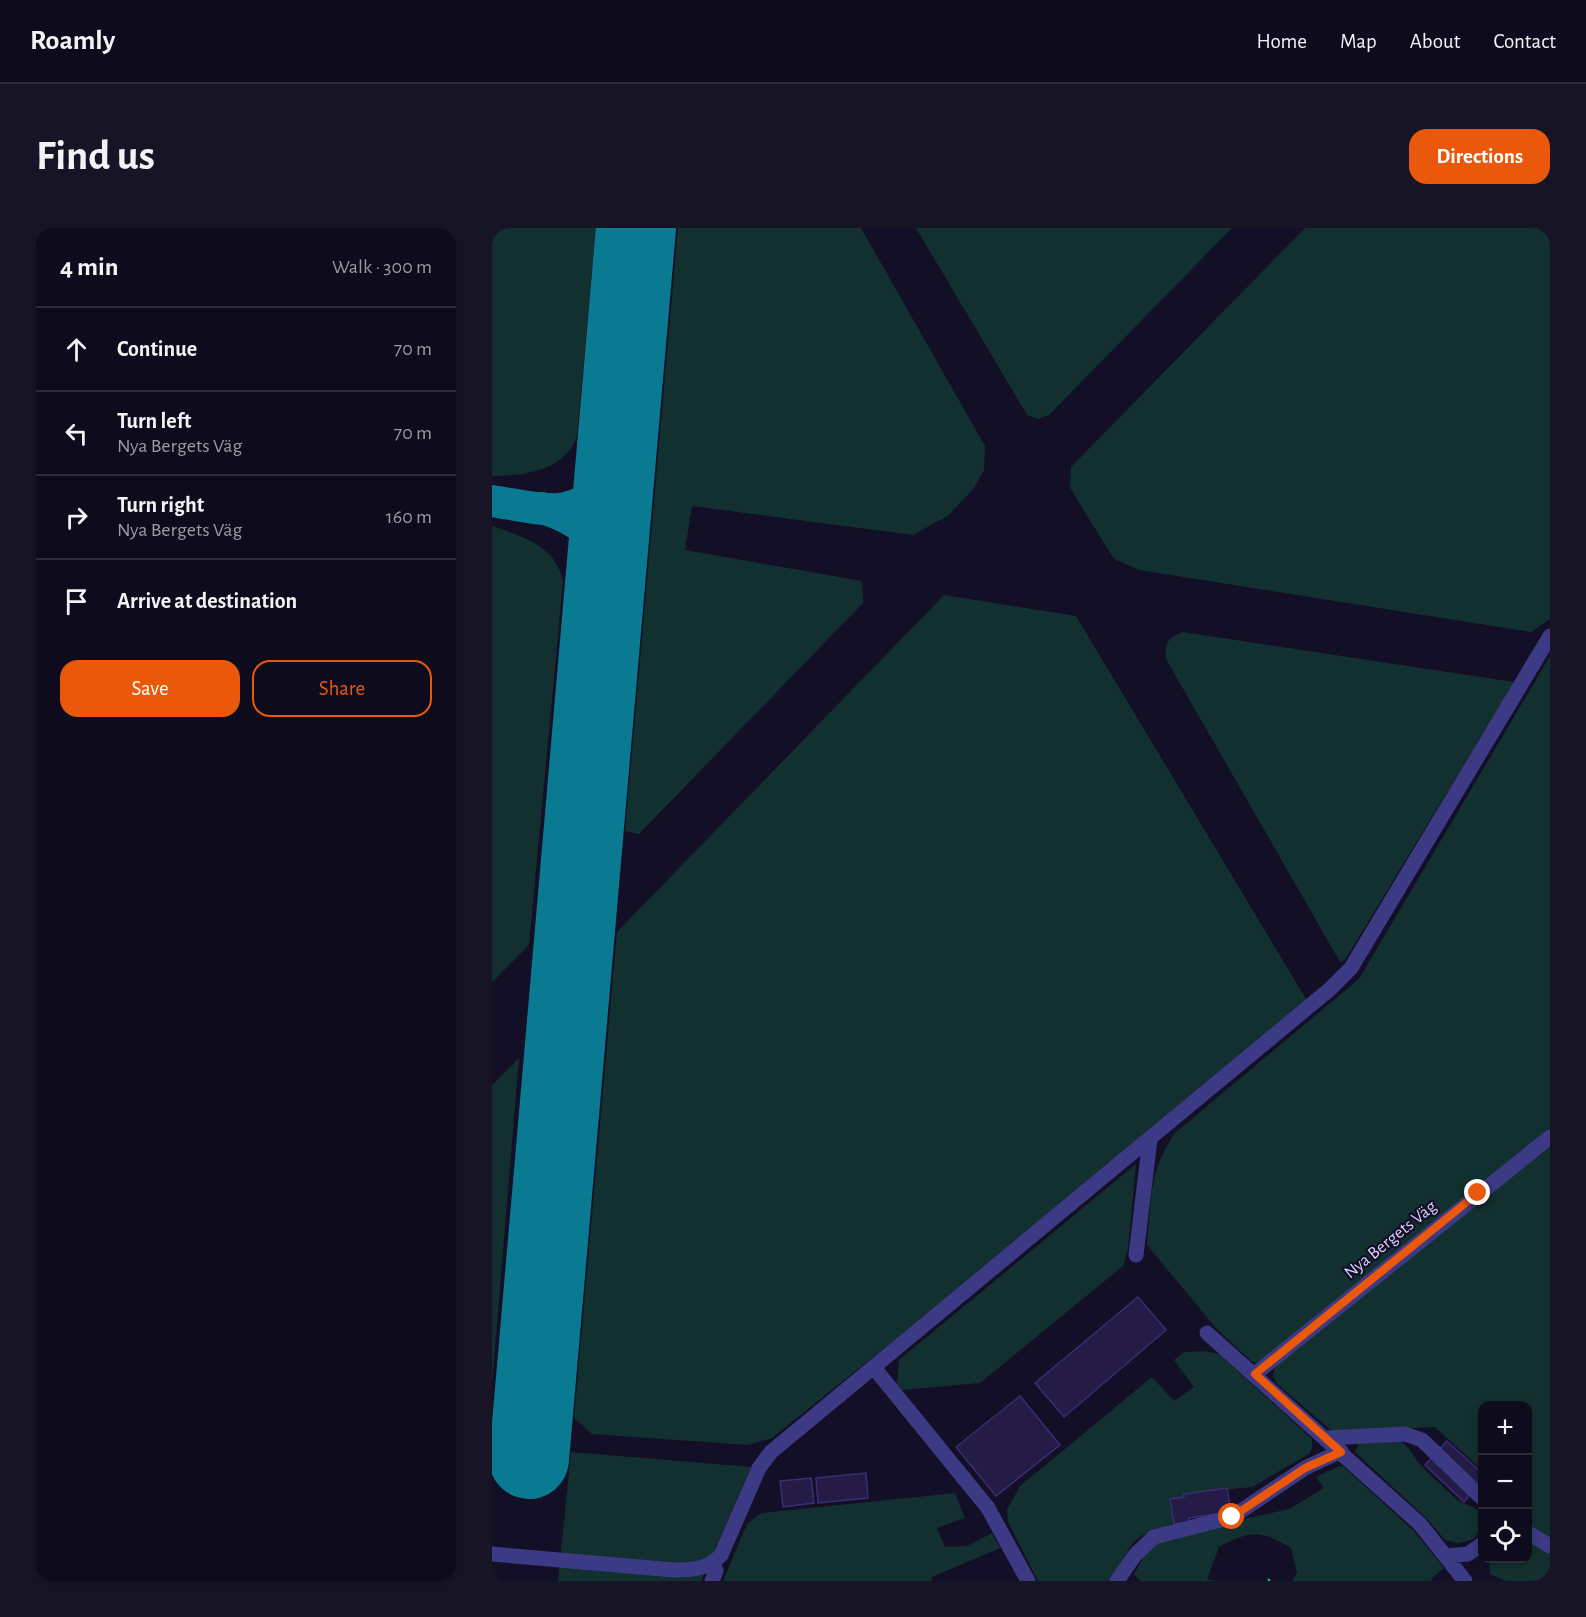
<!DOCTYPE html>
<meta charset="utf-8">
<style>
:root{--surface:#0e0b1c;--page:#171425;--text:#f1f3f6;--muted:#9b9ba3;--line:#2e2b3b;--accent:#ea580c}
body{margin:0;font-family:"Alegreya Sans",sans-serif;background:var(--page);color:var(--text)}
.controls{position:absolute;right:18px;bottom:18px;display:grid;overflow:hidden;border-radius:12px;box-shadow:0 3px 9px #0003}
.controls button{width:54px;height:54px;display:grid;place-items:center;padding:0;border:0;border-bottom:2px solid var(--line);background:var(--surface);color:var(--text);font:30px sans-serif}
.stop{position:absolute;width:18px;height:18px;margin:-14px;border:4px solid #ea580c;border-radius:50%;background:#fff}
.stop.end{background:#ea580c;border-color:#fff;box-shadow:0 2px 6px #0008}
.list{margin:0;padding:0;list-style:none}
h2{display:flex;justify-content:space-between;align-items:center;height:78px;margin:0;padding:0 24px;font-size:26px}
h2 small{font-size:20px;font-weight:400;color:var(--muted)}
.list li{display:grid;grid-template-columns:39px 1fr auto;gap:18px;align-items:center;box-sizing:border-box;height:84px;padding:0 24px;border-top:2px solid var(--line)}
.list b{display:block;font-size:22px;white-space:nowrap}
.list p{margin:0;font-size:20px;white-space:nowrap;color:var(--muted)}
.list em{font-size:20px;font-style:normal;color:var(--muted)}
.actions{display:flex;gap:12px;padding:18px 24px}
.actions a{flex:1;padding:14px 0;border:2px solid var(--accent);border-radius:18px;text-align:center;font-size:21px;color:var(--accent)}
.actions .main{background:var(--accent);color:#fff}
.icon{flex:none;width:33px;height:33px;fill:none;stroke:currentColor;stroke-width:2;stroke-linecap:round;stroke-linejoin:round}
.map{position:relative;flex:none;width:1058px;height:1353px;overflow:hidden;border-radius:18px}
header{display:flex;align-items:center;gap:36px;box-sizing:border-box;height:84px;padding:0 30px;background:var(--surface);border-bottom:2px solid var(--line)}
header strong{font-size:28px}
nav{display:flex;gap:33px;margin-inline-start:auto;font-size:21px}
.intro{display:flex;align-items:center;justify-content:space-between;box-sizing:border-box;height:144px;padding:0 36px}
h1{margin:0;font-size:42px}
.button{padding:15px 27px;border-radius:18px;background:var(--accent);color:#fff;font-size:21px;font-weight:700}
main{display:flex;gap:36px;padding:0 36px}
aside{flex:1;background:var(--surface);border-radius:18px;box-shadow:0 3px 9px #0003}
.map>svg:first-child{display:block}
</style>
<header>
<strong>Roamly</strong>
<nav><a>Home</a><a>Map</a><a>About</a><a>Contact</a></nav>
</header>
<div class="intro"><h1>Find us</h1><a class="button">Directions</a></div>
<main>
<aside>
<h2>4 min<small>Walk · 300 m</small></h2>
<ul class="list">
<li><svg class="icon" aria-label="ahead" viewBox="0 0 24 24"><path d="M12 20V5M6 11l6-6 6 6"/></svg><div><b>Continue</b></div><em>70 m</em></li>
<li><svg class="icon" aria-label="left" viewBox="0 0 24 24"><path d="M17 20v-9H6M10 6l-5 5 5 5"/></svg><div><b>Turn left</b><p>Nya Bergets Väg</p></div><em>70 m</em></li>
<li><svg class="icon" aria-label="right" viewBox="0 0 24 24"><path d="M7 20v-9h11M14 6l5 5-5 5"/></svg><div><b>Turn right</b><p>Nya Bergets Väg</p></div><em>160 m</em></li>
<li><svg class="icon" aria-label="arrive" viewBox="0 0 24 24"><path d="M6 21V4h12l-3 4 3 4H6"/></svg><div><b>Arrive at destination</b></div></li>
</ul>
<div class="actions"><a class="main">Save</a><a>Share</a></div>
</aside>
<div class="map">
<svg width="1058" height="1353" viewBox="0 0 1058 1353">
<rect width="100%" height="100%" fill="#130f26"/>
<!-- green -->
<path fill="#12302f" d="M 0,0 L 104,0 L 85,207 C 74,243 32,248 0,248 Z
M 186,0 L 369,0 L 493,218 L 492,242 L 482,260 L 457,287 L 421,307 L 200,278 L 193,322 L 370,353 L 371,375 L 147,606 L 133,603 Z
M 424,0 L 740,0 L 557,187 L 546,191 L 535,187 Z
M 813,0 L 1058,0 L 1058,391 L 1039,404 L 647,342 L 622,331 L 578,260 L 579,239 Z
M 0,298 C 30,308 64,318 71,353 L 37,717 L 0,754 Z
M 452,367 L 584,388 L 814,771 L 401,1113 L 280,1210 L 256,1217 L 100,1206 L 82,1190 L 125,704 Z
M 691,404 L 1022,454 L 853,732 L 848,734 L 674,431 C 673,415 676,409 691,404 Z
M 1058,428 L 1058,900 L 775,1128 L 764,1135 L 759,1133 L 724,1100 L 655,1017 C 659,974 657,942 683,905 L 867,751 Z
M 27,830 L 1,1144 L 0,1159 L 0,857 Z
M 1058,911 L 1058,1316 L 1036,1303 L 1036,1178 L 990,1178 L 990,1242 L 943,1199 L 841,1204 L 785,1156 L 781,1148 L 783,1139 Z
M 644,936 L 636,1021 L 631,1038 L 488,1155 L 410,1162 L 405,1156 L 407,1132 Z
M 712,1123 L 727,1126 L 820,1211 L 820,1220 L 817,1226 L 760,1259 L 692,1266 L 692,1269 L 678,1271 L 682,1296 C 670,1300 652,1304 643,1313 C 632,1324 628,1341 617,1353 L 546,1353 L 516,1294 L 515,1282 L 528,1258 L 660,1149 L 682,1173 L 702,1159 L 682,1132 L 692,1124 Z
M 908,1213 C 918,1219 920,1226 926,1234 C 937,1247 951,1258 963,1270 C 972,1278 984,1276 989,1287 C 993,1296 987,1306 980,1312 L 966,1315 L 953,1312 L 935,1291 L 863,1224 L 867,1215 Z
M 79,1224 L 259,1239 L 209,1353 L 66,1353 Z
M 847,1238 L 852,1239 L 922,1303 L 952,1340 L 939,1351 L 941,1353 L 800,1353 L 805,1345 L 799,1320 C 768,1301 758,1303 727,1319 L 715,1351 L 724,1353 L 648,1353 L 642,1346 L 657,1319 L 673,1308 L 797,1281 L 832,1260 L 824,1249 Z
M 463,1265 L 473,1290 L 445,1300 L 453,1319 L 475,1318 L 500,1305 L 508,1320 L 440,1349 L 440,1353 L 231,1353 L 255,1296 L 269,1285 Z
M 1036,1307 L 1058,1319 L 1058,1353 L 1014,1353 L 998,1346 L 997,1331 L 1036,1330 Z"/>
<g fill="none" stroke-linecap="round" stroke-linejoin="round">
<!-- taxiway -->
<path stroke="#0a7a92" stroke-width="32" d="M 0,273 C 22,276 47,283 68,281 C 88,278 107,266 116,249 C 128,225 131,151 134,121
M 50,280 C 80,289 114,309 112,344 L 105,455"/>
<!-- runway -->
<path stroke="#0a7a92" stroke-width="80" d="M 37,1231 L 144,0"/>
</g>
<!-- building -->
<path fill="#241b47" stroke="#3b2d73" stroke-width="1.5" d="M 646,1069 L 674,1102 L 572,1189 L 543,1155 Z
M 528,1168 L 568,1217 L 504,1268 L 464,1219 Z
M 955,1213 L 990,1245 L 990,1253 L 972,1274 L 933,1237 Z
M 374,1245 L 376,1270 L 326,1275 L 324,1250 Z
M 319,1250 L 322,1275 L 291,1279 L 288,1253 Z
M 735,1260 L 739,1284 L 697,1290 L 697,1294 L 682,1296 L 678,1271 L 692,1269 L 692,1266 Z"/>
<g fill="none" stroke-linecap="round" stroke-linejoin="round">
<!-- path -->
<path stroke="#2fb8b0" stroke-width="2" stroke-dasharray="3 4.5" stroke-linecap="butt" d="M 776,1351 L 778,1353"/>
<!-- minor -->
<path stroke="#3d3a85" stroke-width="15" d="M 644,1027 L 658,911
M 715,1105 L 928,1296 L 973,1353
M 383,1141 L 496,1280 L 536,1353
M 763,1146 L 1058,909
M 835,1210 L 913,1206 L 930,1212 L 990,1270
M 1036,1305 L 1058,1318
M 0,1326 L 182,1342 C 201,1342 216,1341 229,1327 L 267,1240 L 279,1224 L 838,761 L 859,740 L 1058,408
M 954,1328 L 976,1326 L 990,1316
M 220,1353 L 224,1343 L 221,1335
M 625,1353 L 643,1327 L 662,1309 L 740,1289 L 813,1240 L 849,1223"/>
</g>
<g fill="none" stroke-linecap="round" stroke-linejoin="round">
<!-- route -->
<path stroke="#ea580c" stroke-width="8" d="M 740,1289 L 813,1240 L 849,1224 L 763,1146 L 986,965"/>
</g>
<g text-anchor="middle" stroke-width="4.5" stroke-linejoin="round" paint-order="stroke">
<!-- street labels -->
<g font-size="18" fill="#d9d4ff" stroke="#130f26">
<text transform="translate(898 1011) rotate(-39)" y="6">Nya Bergets Väg</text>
</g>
</g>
</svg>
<div class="controls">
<button>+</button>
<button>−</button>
<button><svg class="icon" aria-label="locate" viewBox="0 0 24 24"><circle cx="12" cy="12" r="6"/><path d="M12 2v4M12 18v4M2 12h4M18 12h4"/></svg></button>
</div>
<div class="stop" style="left:740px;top:1289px"></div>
<div class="stop end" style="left:986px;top:965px"></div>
</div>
</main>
